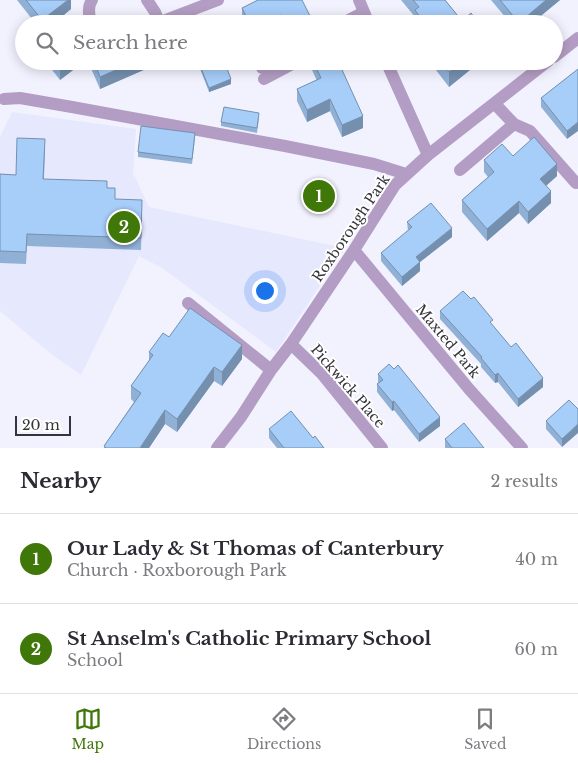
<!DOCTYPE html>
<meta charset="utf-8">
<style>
:root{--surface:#fff;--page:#f7f7f7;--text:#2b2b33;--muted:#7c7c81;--line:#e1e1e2;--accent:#3f7708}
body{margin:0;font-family:"Libre Baskerville",serif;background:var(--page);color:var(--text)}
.scale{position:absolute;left:15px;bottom:12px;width:56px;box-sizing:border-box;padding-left:5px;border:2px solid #34343a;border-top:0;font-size:14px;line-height:18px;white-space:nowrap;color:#34343a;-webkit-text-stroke:4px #fff;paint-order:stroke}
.you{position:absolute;left:264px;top:290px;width:18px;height:18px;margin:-12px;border:4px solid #fff;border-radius:50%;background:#1a73e8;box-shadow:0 0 0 8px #1a73e833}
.badge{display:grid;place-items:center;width:32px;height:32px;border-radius:50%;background:var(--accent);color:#fff;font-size:16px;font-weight:700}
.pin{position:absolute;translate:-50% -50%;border:2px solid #fff;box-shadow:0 1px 5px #0006}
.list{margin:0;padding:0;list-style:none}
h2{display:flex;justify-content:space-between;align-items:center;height:65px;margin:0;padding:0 20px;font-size:21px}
h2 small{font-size:16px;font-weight:400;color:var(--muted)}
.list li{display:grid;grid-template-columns:32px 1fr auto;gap:15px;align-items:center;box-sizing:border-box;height:90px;padding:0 20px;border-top:1px solid var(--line)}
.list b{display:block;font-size:19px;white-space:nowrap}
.list p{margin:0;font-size:16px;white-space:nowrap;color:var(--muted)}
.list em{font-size:16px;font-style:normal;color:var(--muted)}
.icon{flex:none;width:28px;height:28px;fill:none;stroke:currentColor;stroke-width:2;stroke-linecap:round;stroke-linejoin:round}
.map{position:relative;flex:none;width:578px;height:448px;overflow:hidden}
.search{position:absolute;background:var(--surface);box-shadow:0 2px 12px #0003;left:15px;right:15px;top:15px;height:55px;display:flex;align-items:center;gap:12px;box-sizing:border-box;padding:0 18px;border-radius:28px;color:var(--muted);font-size:19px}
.sheet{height:245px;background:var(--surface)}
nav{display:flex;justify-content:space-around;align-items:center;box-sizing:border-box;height:70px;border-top:1px solid var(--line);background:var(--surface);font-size:14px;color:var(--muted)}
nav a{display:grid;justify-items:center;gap:2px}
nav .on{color:var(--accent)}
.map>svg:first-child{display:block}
</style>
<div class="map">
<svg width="578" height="448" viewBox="0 0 578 448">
<rect width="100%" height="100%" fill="#f1f2fe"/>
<!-- built -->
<path fill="#e6e8fe" d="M 12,112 L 136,129 L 133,173 L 149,207 L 345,248 L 276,352 L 162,268 L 139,256 L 81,375 L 54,356 L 0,311 L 0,137 Z"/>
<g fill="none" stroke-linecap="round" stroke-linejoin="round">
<!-- minor -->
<path stroke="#b49dc4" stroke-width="12" d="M 147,0 L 155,12 L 159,22
M 359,0 L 369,24
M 91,24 C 89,16 87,7 92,0
M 155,24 L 218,0
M 341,24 L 364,12
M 554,57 L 578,38
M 386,61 L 428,155
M 262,68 L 273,61
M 264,79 L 298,61
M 4,99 L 20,98 L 72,107 L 285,146 L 374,164 L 406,174
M 495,104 L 514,124 L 530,131 L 576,183
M 460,170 L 514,124
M 354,250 L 469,389 L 522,448
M 188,303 L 271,370
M 291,344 L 322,374 L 382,448
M 217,448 L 241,417 L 271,370 L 291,344 L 354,250 L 395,185 L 428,155 L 548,61"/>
</g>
<!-- wall -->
<path fill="#90b0d6" d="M 17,0 L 71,0 L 71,9 L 56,21 L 59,24 L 36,24 Z
M 258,0 L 314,24 L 244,24 L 242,20 L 242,8 Z
M 401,0 L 445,0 L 462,21 L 479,24 L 415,24 L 415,17 Z
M 491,0 L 560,0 L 531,24 L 511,24 Z
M 45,61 L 81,61 L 81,64 L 60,80 Z
M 90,61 L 162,61 L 162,62 L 100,89 L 90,66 Z
M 197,61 L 224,61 L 231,84 L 209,92 Z
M 308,61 L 338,61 L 363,128 L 342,137 L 330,111 L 307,122 L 297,101 L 297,89 L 317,81 Z
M 429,61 L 481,61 L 449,87 Z
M 578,69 L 567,139 L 541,107 L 541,98 Z
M 259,118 L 257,133 L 221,126 L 221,122 Z
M 195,138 L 192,164 L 138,157 L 138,152 Z
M 45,151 L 44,179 L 107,188 L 115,199 L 142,212 L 141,250 L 27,246 L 26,264 L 0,263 L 0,174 L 16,175 Z
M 513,156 L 557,176 L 546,186 L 551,203 L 528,224 L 519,213 L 487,241 L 462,212 L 462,200 L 488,177 L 484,172 L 484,160 Z
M 407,222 L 452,237 L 420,262 L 420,271 L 402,286 L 381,261 L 381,253 L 408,231 Z
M 440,311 L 493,326 L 543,387 L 518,407 L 498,382 L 495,383 L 481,367 L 481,364 L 440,319 Z
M 169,337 L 242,359 L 222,386 L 214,381 L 177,432 L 165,424 L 149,448 L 104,448 L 104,446 L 134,402 L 131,399 L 131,386 L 149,361 L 149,352 Z
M 378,374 L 440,426 L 419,442 L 394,410 L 392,411 L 377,392 L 377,384 L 378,383 Z
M 569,400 L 562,447 L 546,429 L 546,421 Z
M 269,429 L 313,438 L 324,448 L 277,448 L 269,438 Z
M 445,439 L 484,448 L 445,448 Z"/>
<!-- shaded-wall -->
<path fill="#7590ae" d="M 68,0 L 71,0 L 71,9 L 53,24 L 42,24 L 42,20 Z
M 546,0 L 560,0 L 531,24 L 519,24 L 519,23 Z
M 281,15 L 281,24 L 263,24 Z
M 68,61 L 81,61 L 81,64 L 60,80 L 60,68 Z
M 136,61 L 162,62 L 100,89 L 100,77 Z
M 463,61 L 481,61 L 449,87 L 449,72 Z
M 231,79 L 231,84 L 209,92 L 209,88 Z
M 330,99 L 330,111 L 307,122 L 307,110 Z
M 363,116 L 363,128 L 342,137 L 342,125 Z
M 578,122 L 578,131 L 567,139 L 567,131 Z
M 557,164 L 557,176 L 540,191 L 540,179 Z
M 551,191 L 551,203 L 528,224 L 528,212 Z
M 519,201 L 519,213 L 487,241 L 487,229 Z
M 452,228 L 452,237 L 420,262 L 420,271 L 402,286 L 402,277 L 416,257 Z
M 242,345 L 242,359 L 222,386 L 222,372 Z
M 214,367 L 214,381 L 177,432 L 177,419 Z
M 498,373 L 498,382 L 495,383 L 495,375 Z
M 543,378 L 543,387 L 518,407 L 518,399 Z
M 394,401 L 394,410 L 392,411 L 392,402 Z
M 165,410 L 165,424 L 149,448 L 140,448 Z
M 440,417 L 440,426 L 419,442 L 419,434 Z
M 578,424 L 578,433 L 562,447 L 562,439 Z"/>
<!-- building -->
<path fill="#a7cdf9" stroke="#7590ae" d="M 26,0 L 68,0 L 42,20 Z
M 258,0 L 302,0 L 314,24 L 285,24 L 281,15 L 263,24 L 250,24 L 242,8 Z
M 413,0 L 445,0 L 462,21 L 471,13 L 479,24 L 421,24 L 417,19 L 420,17 L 415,10 L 419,7 Z
M 500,0 L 546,0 L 519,23 Z
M 51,14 L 59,24 L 40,24 Z
M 207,18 L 209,24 L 191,24 Z
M 55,61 L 68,61 L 60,68 Z
M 94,61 L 136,61 L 100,77 Z
M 198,61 L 224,61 L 231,79 L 209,88 Z
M 313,61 L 338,61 L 363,116 L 342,125 L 330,99 L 307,110 L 297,89 L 321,78 Z
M 441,61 L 463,61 L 449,72 Z
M 578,69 L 578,122 L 567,131 L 541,98 Z
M 224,107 L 259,113 L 257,128 L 221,122 Z
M 141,126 L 195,133 L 192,159 L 138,152 Z
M 534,137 L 557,164 L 540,179 L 551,191 L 528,212 L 519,201 L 487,229 L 462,200 L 494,172 L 484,160 L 502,144 L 513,156 Z
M 17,138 L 45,139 L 43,179 L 107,181 L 107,188 L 115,188 L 115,199 L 142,200 L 141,238 L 27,234 L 26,252 L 0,251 L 0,174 L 16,175 Z
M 431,203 L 452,228 L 416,257 L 420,262 L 402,277 L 381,253 L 412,227 L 407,222 Z
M 463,291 L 471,299 L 474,297 L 493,320 L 490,322 L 511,347 L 516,343 L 543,378 L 518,399 L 498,373 L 495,375 L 481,358 L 482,357 L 440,311 Z
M 190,308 L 242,345 L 222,372 L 214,367 L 177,419 L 165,410 L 140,448 L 106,448 L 104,446 L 141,393 L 131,386 L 153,355 L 149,352 L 163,333 L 169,337 Z
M 389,364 L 394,369 L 398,365 L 440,417 L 419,434 L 394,401 L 392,402 L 377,384 L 383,380 L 378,374 Z
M 569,400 L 578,409 L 578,424 L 562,439 L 546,421 Z
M 291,411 L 313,438 L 315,436 L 324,448 L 284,448 L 269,429 Z
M 464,423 L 484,448 L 452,448 L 445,439 Z"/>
<g text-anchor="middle" stroke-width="4" stroke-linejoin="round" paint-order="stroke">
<!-- street labels -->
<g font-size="14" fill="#34343a" stroke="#fff">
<text transform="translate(351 228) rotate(-56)" y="5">Roxborough Park</text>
<text transform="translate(448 341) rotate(50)" y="5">Maxted Park</text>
<text transform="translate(348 386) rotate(49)" y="5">Pickwick Place</text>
</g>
</g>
</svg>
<div class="scale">20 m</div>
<div class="you"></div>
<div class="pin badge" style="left:319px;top:196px">1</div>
<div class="pin badge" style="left:124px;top:227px">2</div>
<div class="search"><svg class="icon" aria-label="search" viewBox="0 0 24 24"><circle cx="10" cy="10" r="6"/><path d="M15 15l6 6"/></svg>Search here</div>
</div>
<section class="sheet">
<h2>Nearby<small>2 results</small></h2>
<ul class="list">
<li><span class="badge">1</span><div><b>Our Lady &amp; St Thomas of Canterbury</b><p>Church · Roxborough Park</p></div><em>40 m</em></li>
<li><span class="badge">2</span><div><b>St Anselm's Catholic Primary School</b><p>School</p></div><em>60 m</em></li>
</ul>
</section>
<nav>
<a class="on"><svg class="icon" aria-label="map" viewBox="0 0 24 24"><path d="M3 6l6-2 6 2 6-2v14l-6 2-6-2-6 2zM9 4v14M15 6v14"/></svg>Map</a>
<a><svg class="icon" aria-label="directions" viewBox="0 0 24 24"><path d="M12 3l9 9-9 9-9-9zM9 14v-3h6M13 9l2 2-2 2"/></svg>Directions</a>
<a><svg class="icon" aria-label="saved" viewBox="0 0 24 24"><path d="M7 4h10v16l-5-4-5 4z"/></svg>Saved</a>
</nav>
